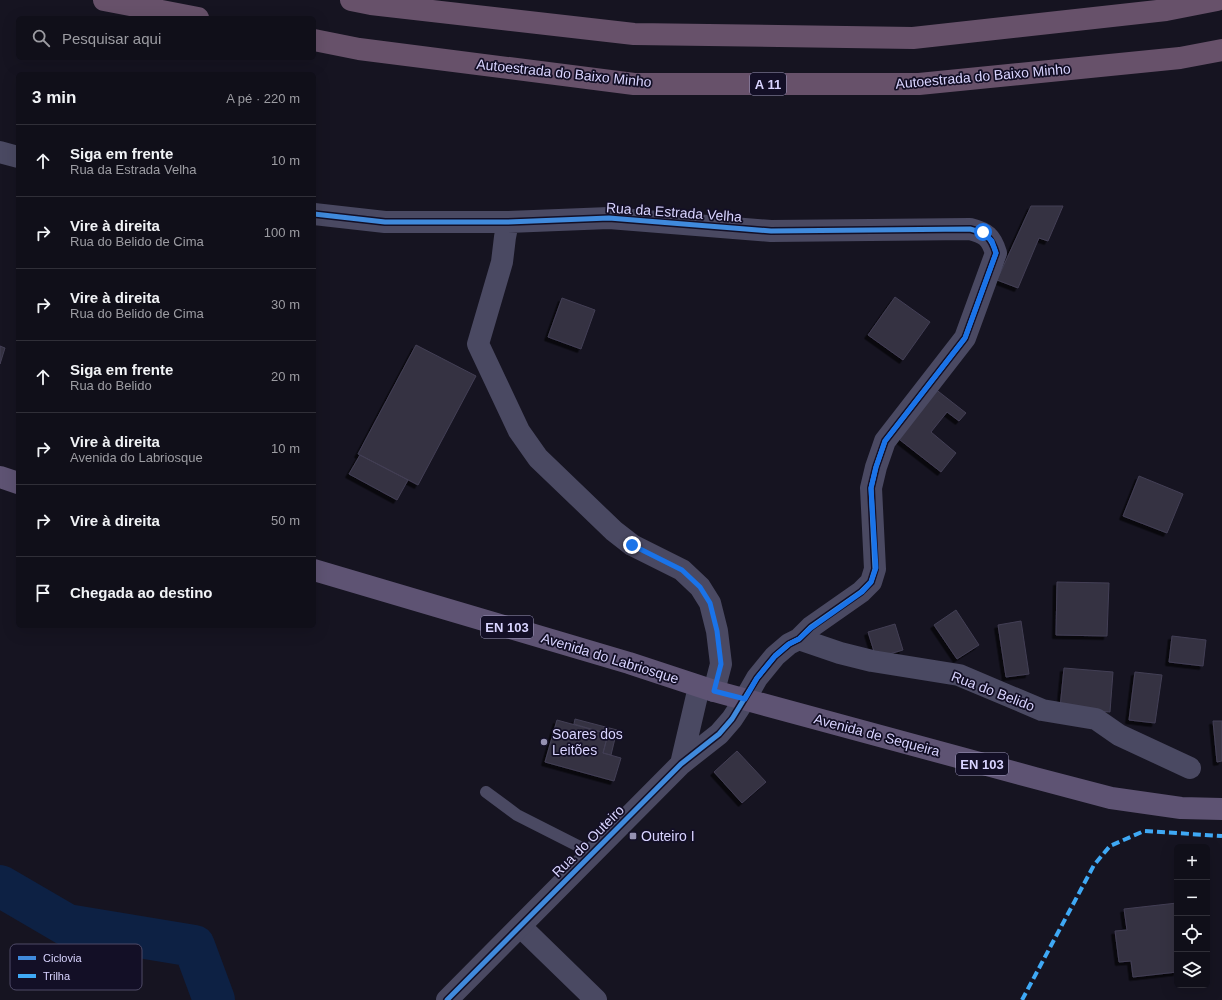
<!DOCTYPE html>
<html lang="pt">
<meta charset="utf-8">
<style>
:root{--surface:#100f19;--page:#1e1d26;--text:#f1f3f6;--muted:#9c9ca2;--line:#302f38}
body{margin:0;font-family:Arial,sans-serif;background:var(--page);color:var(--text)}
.controls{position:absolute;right:12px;bottom:12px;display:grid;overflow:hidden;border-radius:6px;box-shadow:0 4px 16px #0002}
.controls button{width:36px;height:36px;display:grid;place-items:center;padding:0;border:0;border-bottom:1px solid var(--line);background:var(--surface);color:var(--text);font:20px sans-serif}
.stop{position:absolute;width:12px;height:12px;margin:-9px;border:3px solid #1a73e8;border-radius:50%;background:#fff}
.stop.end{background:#1a73e8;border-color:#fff;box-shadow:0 1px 4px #0008}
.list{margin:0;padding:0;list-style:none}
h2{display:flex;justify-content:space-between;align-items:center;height:52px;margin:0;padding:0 16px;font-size:17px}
h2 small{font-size:13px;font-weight:400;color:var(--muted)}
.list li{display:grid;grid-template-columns:26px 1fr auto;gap:12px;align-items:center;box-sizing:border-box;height:72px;padding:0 16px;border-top:1px solid var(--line)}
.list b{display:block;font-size:15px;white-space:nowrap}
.list p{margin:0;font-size:13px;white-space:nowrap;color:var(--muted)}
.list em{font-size:13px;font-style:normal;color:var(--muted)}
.icon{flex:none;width:22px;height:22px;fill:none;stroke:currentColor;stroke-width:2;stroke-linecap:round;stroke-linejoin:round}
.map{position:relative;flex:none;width:1222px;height:1000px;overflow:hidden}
.search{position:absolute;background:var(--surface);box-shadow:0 4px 16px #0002;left:16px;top:16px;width:300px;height:44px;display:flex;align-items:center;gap:10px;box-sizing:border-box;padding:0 14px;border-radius:6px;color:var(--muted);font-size:15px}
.panel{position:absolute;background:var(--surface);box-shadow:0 4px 16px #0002;left:16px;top:72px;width:300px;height:556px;border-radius:6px}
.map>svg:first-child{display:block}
</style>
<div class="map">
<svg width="1222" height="1000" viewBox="0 0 1222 1000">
<defs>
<filter id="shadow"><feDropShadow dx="-3.5" dy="3.5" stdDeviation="0" flood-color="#0009"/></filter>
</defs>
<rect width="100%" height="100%" fill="#161421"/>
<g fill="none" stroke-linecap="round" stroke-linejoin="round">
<!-- river -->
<path stroke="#0d2144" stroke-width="42" d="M 0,886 L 67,925 L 194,946 L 214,1000"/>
</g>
<!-- building -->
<path fill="#343243" stroke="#433f54" filter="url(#shadow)" d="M 1031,206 L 1063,206 L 1048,241 L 1039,238 L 1018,288 L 997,280 Z
M 895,297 L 930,322 L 903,360 L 868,335 Z
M 562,298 L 595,310 L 581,349 L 548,337 Z
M 416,345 L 476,376 L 418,485 L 358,454 Z
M 0,346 L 5,348 L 0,364 Z
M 934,388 L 966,413 L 959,421 L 947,412 L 931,432 L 956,453 L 941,472 L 895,436 Z
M 360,455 L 408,480 L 397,500 L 349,474 Z
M 1139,476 L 1183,494 L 1167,533 L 1123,516 Z
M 1057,582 L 1109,583 L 1107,636 L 1056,635 Z
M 956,610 L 979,645 L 957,659 L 934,625 Z
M 1021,621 L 1029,674 L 1006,677 L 998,625 Z
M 895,624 L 903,650 L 876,658 L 868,632 Z
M 1172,636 L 1206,640 L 1203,666 L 1169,662 Z
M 1064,668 L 1113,672 L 1110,712 L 1060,708 Z
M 1135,672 L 1162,675 L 1155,723 L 1129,720 Z
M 575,719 L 617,730 L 611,755 L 603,753 L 608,734 L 574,724 Z
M 557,720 L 608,734 L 603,753 L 621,758 L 614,781 L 545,762 Z
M 1213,721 L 1222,721 L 1222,761 L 1217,762 Z
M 737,751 L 766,782 L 742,803 L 714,772 Z
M 1177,903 L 1177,972 L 1133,977 L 1131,961 L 1119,962 L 1115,931 L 1127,930 L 1124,909 Z"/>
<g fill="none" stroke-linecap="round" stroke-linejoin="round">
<!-- service -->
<path stroke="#4a4962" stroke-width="12" d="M 486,792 L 517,815 L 592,853"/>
<!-- minor -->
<path stroke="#4a4962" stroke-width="22" d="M 0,152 L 18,157
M 314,214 L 385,222 L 508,222 L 609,218 L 771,231 L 970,229 C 986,233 991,237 996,253 L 965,338 L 885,441 L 876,467 L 871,488 L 875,569 L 871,582 L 861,592 L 811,627 L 799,639 L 789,644 L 775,656 L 757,678 L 745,699
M 508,222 L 505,237 L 502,262 L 478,344 L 519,431 L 538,458 L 614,531 L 632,545 L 682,570 L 700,587 L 710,603 L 717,631 L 721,664 L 714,691
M 799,639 L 840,653 L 872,661 L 959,675 L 1042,710 L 1096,719 L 1119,735 L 1190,768
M 521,927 L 596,1000"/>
<!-- tertiary -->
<path stroke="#4a4962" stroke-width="22" d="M 681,764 L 699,687
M 447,1000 L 681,764 L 719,734 L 732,719 L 745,699"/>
<!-- primary -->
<path stroke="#5e5373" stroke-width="22" d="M 0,477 L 18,483
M 314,570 L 629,663 L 714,691 L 1035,778 L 1111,798 L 1181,808 L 1222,809"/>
<!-- motorway -->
<path stroke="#67516a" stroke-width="22" d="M 104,0 L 198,18
M 351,0 L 371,4 L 634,34 L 913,38 L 1166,10 L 1217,0
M 314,40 L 359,49 L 634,84 L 919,84 L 1180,58 L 1222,50"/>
<!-- quiet -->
<path stroke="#3fa9f5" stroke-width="4" stroke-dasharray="8 4" stroke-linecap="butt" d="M 1022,1000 L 1094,865 L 1110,846 L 1144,831 L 1222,836"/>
<defs>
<path id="cycleway" d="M 314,214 L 385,222 L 508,222 L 609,218 L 771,231 L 970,229 C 986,233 991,237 996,253 L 965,338 L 885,441 L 876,467 L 871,488 L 875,569 L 871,582 L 861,592 L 811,627 L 799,639 L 789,644 L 775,656 L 757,678 L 732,719 L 719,734 L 681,764 L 447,1000"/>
</defs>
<!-- cycleway casing -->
<use href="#cycleway" stroke="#130f26" stroke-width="8"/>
<!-- cycleway -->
<use href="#cycleway" stroke="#408adc" stroke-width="5"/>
</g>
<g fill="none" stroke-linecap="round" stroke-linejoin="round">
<!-- route -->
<path stroke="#1a73e8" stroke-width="5" d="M 632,545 L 682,570 L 700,587 L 710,603 L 717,631 L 721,664 L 714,691 L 745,699 L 757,678 L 775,656 L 789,644 L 799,639 L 811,628 L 862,592 L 871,582 L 876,568 L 871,488 L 876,467 L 885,441 L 965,338 L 996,253 L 992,241 L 983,232"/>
</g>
<!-- markers -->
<g fill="#9591b1" stroke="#130f26" stroke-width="1.5">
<circle cx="544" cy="742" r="4"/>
<rect x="629" y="832" width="8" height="8" rx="2"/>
</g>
<g text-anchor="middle" stroke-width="3.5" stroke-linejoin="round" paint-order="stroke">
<!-- shield labels -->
<g fill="#130f26" stroke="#9e99be" stroke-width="1">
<rect x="750" y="73" width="36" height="22" rx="3"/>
<rect x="481" y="616" width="52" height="22" rx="3"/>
<rect x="956" y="753" width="52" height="22" rx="3"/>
</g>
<g font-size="13" font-weight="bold" fill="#d9d4ff">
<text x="768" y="89">A 11</text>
<text x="507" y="632">EN 103</text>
<text x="982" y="769">EN 103</text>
</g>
<!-- street labels -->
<g font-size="14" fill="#d9d4ff" stroke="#130f26">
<text transform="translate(564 73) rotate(6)" y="5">Autoestrada do Baixo Minho</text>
<text transform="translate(983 76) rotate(-5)" y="5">Autoestrada do Baixo Minho</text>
<text transform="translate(674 212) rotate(4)" y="5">Rua da Estrada Velha</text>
<text transform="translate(610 658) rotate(17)" y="5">Avenida do Labriosque</text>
<text transform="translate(993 691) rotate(21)" y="5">Rua do Belido</text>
<text transform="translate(877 735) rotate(15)" y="5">Avenida de Sequeira</text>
<text transform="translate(588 841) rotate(-45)" y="5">Rua do Outeiro</text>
</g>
<!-- poi labels -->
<g font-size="14" fill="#d9d4ff" stroke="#130f26" text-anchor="start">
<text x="552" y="739">Soares dos<tspan x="552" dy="16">Leitões</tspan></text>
<text x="641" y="841">Outeiro I</text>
</g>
</g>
<!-- legend -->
<rect x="10" y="944" width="132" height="46" rx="6" fill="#130f26" stroke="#4e4a67" stroke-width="1"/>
<rect x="18" y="956" width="18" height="4" fill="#408adc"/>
<rect x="18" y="974" width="18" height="4" fill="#3fa9f5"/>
<g font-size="11" fill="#d9d4ff">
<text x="43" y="962">Ciclovia</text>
<text x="43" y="980">Trilha</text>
</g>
</svg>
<div class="controls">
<button>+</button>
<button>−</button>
<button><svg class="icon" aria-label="locate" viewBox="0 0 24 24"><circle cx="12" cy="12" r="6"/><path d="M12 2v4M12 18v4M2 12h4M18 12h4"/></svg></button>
<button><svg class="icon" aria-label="layers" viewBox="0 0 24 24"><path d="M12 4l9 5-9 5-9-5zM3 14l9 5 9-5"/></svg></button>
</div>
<div class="stop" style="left:983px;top:232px"></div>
<div class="stop end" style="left:632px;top:545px"></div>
<div class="search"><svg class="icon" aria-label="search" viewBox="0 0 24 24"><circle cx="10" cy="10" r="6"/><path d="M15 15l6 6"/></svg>Pesquisar aqui</div>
<section class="panel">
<h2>3 min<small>A pé · 220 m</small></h2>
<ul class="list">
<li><svg class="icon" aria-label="ahead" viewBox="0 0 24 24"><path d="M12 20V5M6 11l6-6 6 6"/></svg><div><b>Siga em frente</b><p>Rua da Estrada Velha</p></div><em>10 m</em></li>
<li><svg class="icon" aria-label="right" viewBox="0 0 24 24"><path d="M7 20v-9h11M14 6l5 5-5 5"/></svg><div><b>Vire à direita</b><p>Rua do Belido de Cima</p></div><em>100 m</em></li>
<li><svg class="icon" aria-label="right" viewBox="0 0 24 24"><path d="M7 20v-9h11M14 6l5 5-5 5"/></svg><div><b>Vire à direita</b><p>Rua do Belido de Cima</p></div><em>30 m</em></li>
<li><svg class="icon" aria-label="ahead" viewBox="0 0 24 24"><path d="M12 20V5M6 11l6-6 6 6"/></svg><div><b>Siga em frente</b><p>Rua do Belido</p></div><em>20 m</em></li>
<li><svg class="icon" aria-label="right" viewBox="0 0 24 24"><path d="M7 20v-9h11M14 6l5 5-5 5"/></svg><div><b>Vire à direita</b><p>Avenida do Labriosque</p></div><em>10 m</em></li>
<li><svg class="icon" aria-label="right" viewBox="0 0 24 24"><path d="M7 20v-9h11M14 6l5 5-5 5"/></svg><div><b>Vire à direita</b></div><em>50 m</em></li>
<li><svg class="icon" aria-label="arrive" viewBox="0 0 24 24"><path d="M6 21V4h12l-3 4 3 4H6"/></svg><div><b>Chegada ao destino</b></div></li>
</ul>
</section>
</div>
